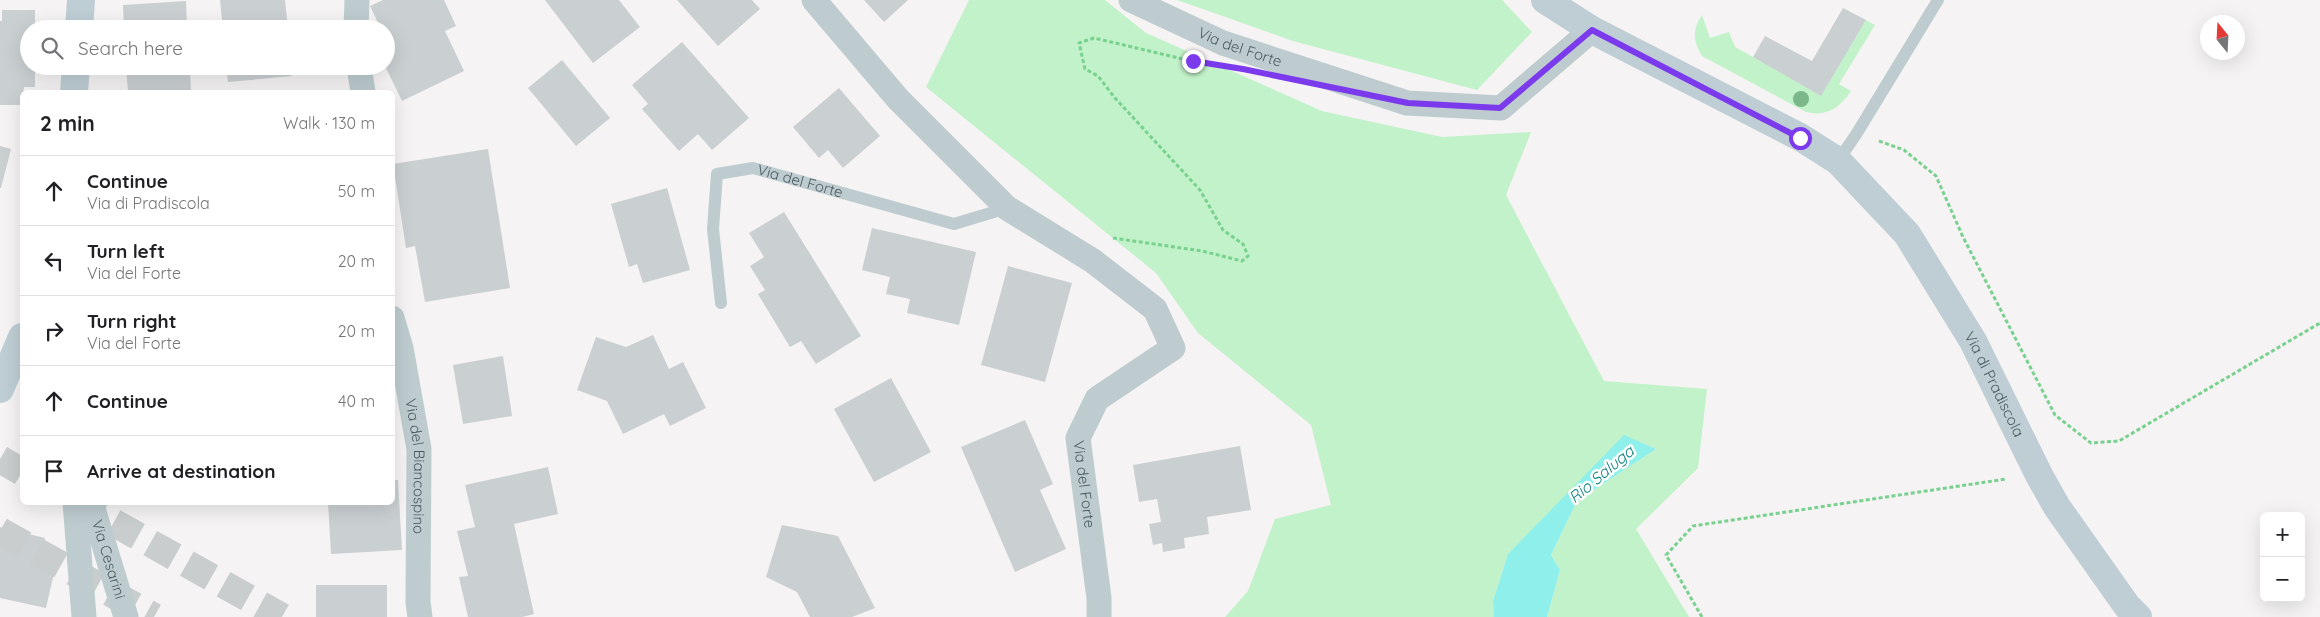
<!DOCTYPE html>
<meta charset="utf-8">
<style>
:root{--surface:#fff;--page:#f6f6f6;--text:#202124;--muted:#757577;--line:#e0e0e0}
body{margin:0;font-family:Quicksand,sans-serif;background:var(--page);color:var(--text)}
.controls{position:absolute;right:15px;bottom:15px;display:grid;overflow:hidden;border-radius:8px;box-shadow:0 5px 20px #0002}
.controls button{width:45px;height:45px;display:grid;place-items:center;padding:0;border:0;border-bottom:1px solid var(--line);background:var(--surface);color:var(--text);font:25px sans-serif}
.compass{position:absolute;left:2200px;top:15px;width:45px;height:45px;border-radius:50%;background:var(--surface);box-shadow:0 5px 20px #0002;rotate:342deg}
.stop{position:absolute;width:15px;height:15px;margin:-11px;border:4px solid #7c3aed;border-radius:50%;background:#fff}
.stop.end{background:#7c3aed;border-color:#fff;box-shadow:0 1px 5px #0008}
.list{margin:0;padding:0;list-style:none}
h2{display:flex;justify-content:space-between;align-items:center;height:65px;margin:0;padding:0 20px;font-size:21px}
h2 small{font-size:16px;font-weight:400;color:var(--muted)}
.list li{display:grid;grid-template-columns:32px 1fr auto;gap:15px;align-items:center;box-sizing:border-box;height:70px;padding:0 20px;border-top:1px solid var(--line)}
.list b{display:block;font-size:19px;white-space:nowrap}
.list p{margin:0;font-size:16px;white-space:nowrap;color:var(--muted)}
.list em{font-size:16px;font-style:normal;color:var(--muted)}
.icon{flex:none;width:28px;height:28px;fill:none;stroke:currentColor;stroke-width:2;stroke-linecap:round;stroke-linejoin:round}
.map{position:relative;flex:none;width:2320px;height:617px;overflow:hidden}
.search{position:absolute;background:var(--surface);box-shadow:0 5px 20px #0002;left:20px;top:20px;width:375px;height:55px;display:flex;align-items:center;gap:12px;box-sizing:border-box;padding:0 18px;border-radius:28px;color:var(--muted);font-size:19px}
.panel{position:absolute;background:var(--surface);box-shadow:0 5px 20px #0002;left:20px;top:90px;width:375px;height:415px;border-radius:8px}
.map>svg:first-child{display:block}
</style>
<div class="map">
<svg width="2320" height="617" viewBox="0 0 2320 617">
<rect width="100%" height="100%" fill="#f5f3f3"/>
<!-- green -->
<path fill="#c2f2c9" d="M 969,0 L 1105,0 L 1146,33 L 1322,111 L 1442,137 L 1531,132 L 1506,195 L 1604,381 L 1707,389 L 1698,468 L 1636,529 L 1689,617 L 1547,617 L 1560,570 L 1551,555 L 1577,501 L 1656,449 L 1640,442 L 1560,502 L 1508,554 L 1493,601 L 1494,617 L 1225,617 L 1248,591 L 1275,519 L 1331,505 L 1311,425 L 1198,333 L 1156,273 L 926,87 Z
M 1177,0 L 1502,0 L 1532,32 L 1477,90 L 1293,41 Z
M 1702,15 L 1710,38 L 1729,32 L 1735,47 L 1821,95 L 1866,20 L 1875,25 L 1839,84 L 1851,91 C 1840,108 1826,117 1806,112 L 1702,56 C 1693,41 1692,30 1702,15 Z"/>
<!-- water -->
<path fill="#8eefeb" d="M 1624,435 L 1656,449 L 1577,501 L 1551,555 L 1560,570 L 1547,617 L 1494,617 L 1493,601 L 1508,554 Z"/>
<!-- building -->
<path fill="#cacfd2" d="M 220,0 L 285,0 L 288,29 L 223,29 Z
M 383,0 L 444,0 L 456,26 L 445,31 L 464,71 L 402,101 L 385,66 L 386,29 L 381,29 L 370,6 Z
M 545,0 L 619,0 L 640,27 L 593,63 Z
M 677,0 L 752,0 L 760,9 L 718,46 Z
M 864,0 L 908,0 L 884,22 Z
M 186,1 L 187,29 L 124,29 L 123,5 Z
M 1843,8 L 1866,20 L 1821,96 L 1753,57 L 1765,36 L 1812,61 Z
M 2,10 L 35,10 L 35,29 L 29,29 L 29,66 L 35,66 L 35,87 L 24,87 L 22,105 L 0,105 L 0,21 L 2,21 Z
M 682,42 L 749,118 L 712,150 L 698,134 L 679,151 L 642,109 L 648,104 L 632,85 Z
M 562,60 L 610,118 L 576,146 L 528,88 Z
M 126,66 L 190,66 L 191,92 L 128,92 Z
M 226,66 L 291,66 L 292,76 L 228,82 Z
M 839,88 L 880,136 L 843,168 L 828,150 L 819,158 L 793,127 Z
M 0,146 L 11,149 L 1,188 L 0,188 Z
M 488,149 L 510,288 L 425,302 L 415,246 L 406,248 L 393,164 Z
M 667,188 L 690,270 L 643,283 L 637,264 L 629,267 L 611,204 Z
M 784,212 L 861,336 L 816,364 L 801,341 L 790,347 L 758,294 L 765,290 L 750,266 L 764,257 L 749,233 Z
M 872,228 L 976,252 L 959,325 L 907,313 L 910,299 L 886,294 L 890,277 L 862,270 Z
M 1008,266 L 1072,283 L 1045,382 L 981,365 Z
M 653,335 L 669,369 L 683,362 L 706,408 L 670,426 L 664,414 L 623,434 L 607,401 L 577,390 L 596,337 L 626,347 Z
M 503,356 L 512,416 L 463,424 L 453,365 Z
M 891,378 L 931,452 L 874,482 L 834,409 Z
M 1025,420 L 1053,484 L 1040,490 L 1066,549 L 1015,572 L 961,447 Z
M 1240,446 L 1251,510 L 1207,517 L 1209,534 L 1184,538 L 1185,548 L 1163,552 L 1162,543 L 1153,545 L 1149,524 L 1161,522 L 1157,499 L 1139,502 L 1133,465 Z
M 548,467 L 558,514 L 514,524 L 534,614 L 522,617 L 468,617 L 459,577 L 468,576 L 457,531 L 475,527 L 465,485 Z
M 392,480 L 398,480 L 402,550 L 331,554 L 328,502 L 392,502 Z
M 782,525 L 838,536 L 875,608 L 852,617 L 810,617 L 797,592 L 766,577 Z
M 0,527 L 45,538 L 39,565 L 55,569 L 46,608 L 0,598 Z
M 316,585 L 387,585 L 387,617 L 316,617 Z"/>
<g fill="none" stroke-linecap="round" stroke-linejoin="round">
<!-- highway-tunnel -->
<path stroke="#cacdce" stroke-width="28" stroke-dasharray="28 14" stroke-linecap="butt" d="M 0,459 L 22,472
M 77,502 L 282,617
M 0,531 L 154,617"/>
<!-- path -->
<path stroke="#79d18f" stroke-width="3" stroke-dasharray="4 2.5" stroke-linecap="butt" d="M 1879,141 L 1904,150 L 1936,176 L 1963,237 L 2055,415 L 2091,443 L 2119,441 L 2320,323
M 1113,238 L 1202,251 L 1242,261 L 1248,256 L 1243,244 L 1223,230 L 1200,190 L 1115,98 L 1098,76 L 1085,69 L 1079,43 L 1094,38 L 1183,59
M 1702,617 L 1666,555 L 1693,526 L 2006,479"/>
<!-- lane -->
<g stroke="#becccf" stroke-width="12">
<path d="M 1838,161 L 1857,133 L 1938,0"/>
<path id="s1" d="M 721,303 L 713,229 L 717,174 L 753,168 L 954,224 L 1007,208"/>
</g>
<!-- street -->
<g stroke="#becccf" stroke-width="25">
<path id="s2" d="M 814,0 L 898,99 L 1007,208 L 1093,261 L 1155,309 L 1173,348 L 1097,399 L 1078,438 L 1099,598 L 1099,617"/>
<path id="s3" d="M 1131,0 L 1223,43 L 1407,103 L 1501,108 L 1592,30"/>
<path d="M 356,29 L 357,0"/>
<path d="M 359,66 L 363,92"/>
<path id="s4" d="M 392,318 L 401,348 L 419,449 L 418,602 L 420,617"/>
<path d="M 75,502 L 84,617"/>
<path id="s5" d="M 91,502 L 126,617"/>
</g>
<!-- secondary -->
<g stroke="#beced4" stroke-width="28">
<path id="s6" d="M 1545,0 L 1592,30 L 1800,137 L 1838,161 L 1907,234 L 1973,341 L 2039,475 L 2057,507 L 2127,606 L 2138,617"/>
<path d="M 79,29 L 81,0"/>
<path d="M 74,92 L 76,66"/>
<path d="M 0,389 L 22,337"/>
</g>
</g>
<!-- trees -->
<circle fill="#7ab889" cx="1801" cy="99" r="8"/>
<g fill="none" stroke-linecap="round" stroke-linejoin="round">
<!-- route -->
<path stroke="#7c3aed" stroke-width="6" d="M 1193,61 L 1243,69 L 1408,103 L 1500,108 L 1592,30 L 1800,138"/>
</g>
<g text-anchor="middle" stroke-width="5" stroke-linejoin="round" paint-order="stroke">
<!-- street labels -->
<g font-size="15" fill="#4a5c61" stroke="#fff">
<text dy="5" stroke="none"><textPath href="#s3" startOffset="119">Via del Forte</textPath></text>
<text dy="5" stroke="none"><textPath href="#s1" startOffset="215">Via del Forte</textPath></text>
<text dy="5" stroke="none"><textPath href="#s6" startOffset="609">Via di Pradiscola</textPath></text>
<text dy="5" stroke="none"><textPath href="#s4" startOffset="151">Via del Biancospino</textPath></text>
<text dy="5" stroke="none"><textPath href="#s2" startOffset="688">Via del Forte</textPath></text>
<text dy="5" stroke="none"><textPath href="#s5" startOffset="60">Via Cesarini</textPath></text>
</g>
<!-- water labels -->
<g font-size="16" font-style="italic" fill="#0b847f" stroke="#fff">
<text transform="translate(1601 474) rotate(-40)" y="6">Rio Saluga</text>
</g>
</g>
</svg>
<div class="controls">
<button>+</button>
<button>−</button>
</div>
<svg class="compass" viewBox="-18 -18 36 36"><path d="M0-13l5 13h-10z" fill="#e53935"/><path d="M0 13l5-13h-10z" fill="#757577"/></svg>
<div class="stop" style="left:1800px;top:138px"></div>
<div class="stop end" style="left:1193px;top:61px"></div>
<div class="search"><svg class="icon" aria-label="search" viewBox="0 0 24 24"><circle cx="10" cy="10" r="6"/><path d="M15 15l6 6"/></svg>Search here</div>
<section class="panel">
<h2>2 min<small>Walk · 130 m</small></h2>
<ul class="list">
<li><svg class="icon" aria-label="ahead" viewBox="0 0 24 24"><path d="M12 20V5M6 11l6-6 6 6"/></svg><div><b>Continue</b><p>Via di Pradiscola</p></div><em>50 m</em></li>
<li><svg class="icon" aria-label="left" viewBox="0 0 24 24"><path d="M17 20v-9H6M10 6l-5 5 5 5"/></svg><div><b>Turn left</b><p>Via del Forte</p></div><em>20 m</em></li>
<li><svg class="icon" aria-label="right" viewBox="0 0 24 24"><path d="M7 20v-9h11M14 6l5 5-5 5"/></svg><div><b>Turn right</b><p>Via del Forte</p></div><em>20 m</em></li>
<li><svg class="icon" aria-label="ahead" viewBox="0 0 24 24"><path d="M12 20V5M6 11l6-6 6 6"/></svg><div><b>Continue</b></div><em>40 m</em></li>
<li><svg class="icon" aria-label="arrive" viewBox="0 0 24 24"><path d="M6 21V4h12l-3 4 3 4H6"/></svg><div><b>Arrive at destination</b></div></li>
</ul>
</section>
</div>
